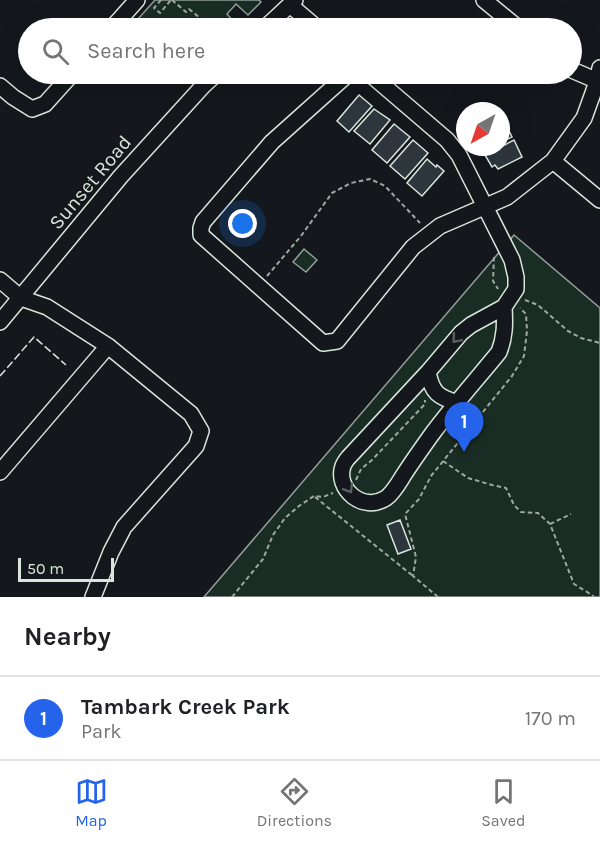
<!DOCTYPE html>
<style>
:root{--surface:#fff;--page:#f2f2f2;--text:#202124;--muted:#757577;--line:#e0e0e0;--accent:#2563eb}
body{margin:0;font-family:Karla,sans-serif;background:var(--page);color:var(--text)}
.compass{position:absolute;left:456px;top:102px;width:54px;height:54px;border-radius:50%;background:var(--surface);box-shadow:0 6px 24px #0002;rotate:220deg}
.scale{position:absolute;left:18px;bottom:15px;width:96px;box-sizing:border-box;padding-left:6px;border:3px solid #d8e6dc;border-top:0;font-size:16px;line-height:21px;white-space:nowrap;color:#d8e6dc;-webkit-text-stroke:4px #14181c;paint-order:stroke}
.you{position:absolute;left:243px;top:224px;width:21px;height:21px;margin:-15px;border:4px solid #fff;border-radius:50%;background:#1a73e8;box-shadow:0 0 0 9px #1a73e833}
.badge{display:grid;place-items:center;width:39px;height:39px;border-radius:50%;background:var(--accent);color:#fff;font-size:20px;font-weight:700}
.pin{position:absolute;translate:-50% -50px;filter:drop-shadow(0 2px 3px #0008)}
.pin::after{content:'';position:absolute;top:32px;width:21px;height:18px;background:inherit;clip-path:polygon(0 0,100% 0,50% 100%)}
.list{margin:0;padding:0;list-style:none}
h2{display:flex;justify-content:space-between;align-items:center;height:78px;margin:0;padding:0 24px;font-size:26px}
h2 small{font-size:20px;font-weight:400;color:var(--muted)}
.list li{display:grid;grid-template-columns:39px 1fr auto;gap:18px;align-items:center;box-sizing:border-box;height:84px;padding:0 24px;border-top:2px solid var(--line)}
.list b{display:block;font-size:22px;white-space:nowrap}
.list p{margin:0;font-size:20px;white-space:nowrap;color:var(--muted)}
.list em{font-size:20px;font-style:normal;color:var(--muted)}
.icon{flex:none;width:33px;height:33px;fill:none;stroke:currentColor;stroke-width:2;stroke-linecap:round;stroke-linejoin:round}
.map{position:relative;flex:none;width:600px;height:597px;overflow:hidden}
.search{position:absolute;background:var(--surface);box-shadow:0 6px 24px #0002;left:18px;right:18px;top:18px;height:66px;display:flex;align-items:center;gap:15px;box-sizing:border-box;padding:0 21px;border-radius:33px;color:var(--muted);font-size:22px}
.sheet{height:162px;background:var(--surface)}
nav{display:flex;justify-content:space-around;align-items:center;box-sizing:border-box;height:84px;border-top:2px solid var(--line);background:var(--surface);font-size:16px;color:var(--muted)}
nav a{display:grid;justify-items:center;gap:3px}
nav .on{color:var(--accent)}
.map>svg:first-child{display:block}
</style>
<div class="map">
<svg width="600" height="597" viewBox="0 0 600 597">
<rect width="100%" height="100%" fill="#14181c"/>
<!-- green -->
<path fill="#1a2d24" stroke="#939e99" stroke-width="1.5" d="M 155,0 L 259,0 L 261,2 L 248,15 L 236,4 L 227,14 L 237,25 L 234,28 L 130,28 Z
M 514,235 L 600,308 L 600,597 L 204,597 Z
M 304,249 L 317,260 L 306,272 L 293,262 Z"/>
<!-- building -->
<path fill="#2c363c" stroke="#d8e6dc" stroke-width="1.5" d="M 359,95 L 372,106 L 349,132 L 337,121 Z
M 374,109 L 390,120 L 370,144 L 354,131 Z
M 503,119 L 512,137 L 501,142 L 501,120 Z
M 394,124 L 410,137 L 387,163 L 372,150 Z
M 413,140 L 428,153 L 405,179 L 390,166 Z
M 514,140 L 522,157 L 498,169 L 495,165 L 492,167 L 485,155 Z
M 427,159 L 436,167 L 437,165 L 444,171 L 422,196 L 407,183 Z
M 400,520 L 411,549 L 398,554 L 387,525 Z"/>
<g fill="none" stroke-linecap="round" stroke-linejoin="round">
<defs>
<path id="minor" d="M 484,0 L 518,28
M 290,5 L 317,28
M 112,28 L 137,0
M 265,28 L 295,0
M 572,70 L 600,82
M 348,74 L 272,142 L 203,222 L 201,228 L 201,235 L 323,343 L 337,341 L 413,247 L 440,226 L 507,197 L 553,161 L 584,118 L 597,82 L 600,68
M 370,74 L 447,140 L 459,155 L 512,260 L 516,277 L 516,289 L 504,307 L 471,325 L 461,333 L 428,372 L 348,458 C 347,459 343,465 343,466 C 335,489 363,513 386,498 C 393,493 398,484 403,476 C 412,462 422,448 432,434 C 453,406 477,379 499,352 C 505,337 505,324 504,307
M 0,86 L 13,97 L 32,109 L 45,104 L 72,74
M 553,161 L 600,200
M 0,280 L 21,298 L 47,307 L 108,346 L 191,414 L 201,431 L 196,446 L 124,527 L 111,552 L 93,597
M 0,322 L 121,176 L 203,86 L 216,74
M 428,372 C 432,393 438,397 458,403
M 0,472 L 108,346"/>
</defs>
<!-- minor casing -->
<use href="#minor" stroke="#d8e6dc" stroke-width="18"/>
<!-- path -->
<path stroke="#9da8a2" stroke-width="2" stroke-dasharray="4.5 3" stroke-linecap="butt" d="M 161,0 L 154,8 L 160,13 L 171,0
M 172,0 L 186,12 L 189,9 L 211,27 L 214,23 L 220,28
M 494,257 L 493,281 L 498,289
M 267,276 L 301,236 L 332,193 L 351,183 L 370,179 L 385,186 L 420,223
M 525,300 L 538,305 L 568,331 L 581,338 L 600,343
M 443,461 L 468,478 L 492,485 L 506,488 L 514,505 L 521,512 L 538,513 L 550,524 L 574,584 L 592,595 L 594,597
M 356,480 L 361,469 L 372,460 L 425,404 L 425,400
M 315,497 L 413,576
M 550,524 L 571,514
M 232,597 L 263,559 L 273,535 L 285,518 L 299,506 L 314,496 L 323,497 L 333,493
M 438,597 L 413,576 L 416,557 L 405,514 L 419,499 L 431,476 L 512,376 L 524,356 L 527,331 L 526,314 L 520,308"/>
<!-- minor -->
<use href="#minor" stroke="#14181c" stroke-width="15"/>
<!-- fence -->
<path stroke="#d8e6dc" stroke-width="1.5" stroke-dasharray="8 3" stroke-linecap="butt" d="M 0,376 L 34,337 L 66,365"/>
</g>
<!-- one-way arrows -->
<defs><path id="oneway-chevron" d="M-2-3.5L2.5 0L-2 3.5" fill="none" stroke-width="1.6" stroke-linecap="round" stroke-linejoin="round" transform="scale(1.5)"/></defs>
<g stroke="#59605f">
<use href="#oneway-chevron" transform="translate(456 339) rotate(131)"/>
<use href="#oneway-chevron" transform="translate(349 489) rotate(59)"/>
</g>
<g text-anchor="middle" stroke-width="4.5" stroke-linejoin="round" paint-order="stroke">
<!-- street labels -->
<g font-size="20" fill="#d8e6dc" stroke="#14181c">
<text transform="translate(90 182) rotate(-50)" y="7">Sunset Road</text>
</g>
</g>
</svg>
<svg class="compass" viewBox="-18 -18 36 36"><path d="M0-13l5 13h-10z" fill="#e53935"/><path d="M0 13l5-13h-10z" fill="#757577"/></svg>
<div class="scale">50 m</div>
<div class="you"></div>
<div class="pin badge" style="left:464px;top:452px">1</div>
<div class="search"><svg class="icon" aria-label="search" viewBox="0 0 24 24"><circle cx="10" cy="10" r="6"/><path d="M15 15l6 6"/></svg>Search here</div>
</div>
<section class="sheet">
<h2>Nearby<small></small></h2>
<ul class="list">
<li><span class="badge">1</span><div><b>Tambark Creek Park</b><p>Park</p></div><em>170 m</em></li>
</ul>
</section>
<nav>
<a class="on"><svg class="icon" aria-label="map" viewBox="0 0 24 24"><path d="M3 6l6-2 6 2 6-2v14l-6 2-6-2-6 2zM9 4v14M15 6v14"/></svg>Map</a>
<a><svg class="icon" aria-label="directions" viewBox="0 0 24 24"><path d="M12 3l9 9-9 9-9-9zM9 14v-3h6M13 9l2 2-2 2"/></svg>Directions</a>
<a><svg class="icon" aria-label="saved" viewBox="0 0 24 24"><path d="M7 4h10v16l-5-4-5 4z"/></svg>Saved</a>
</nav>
